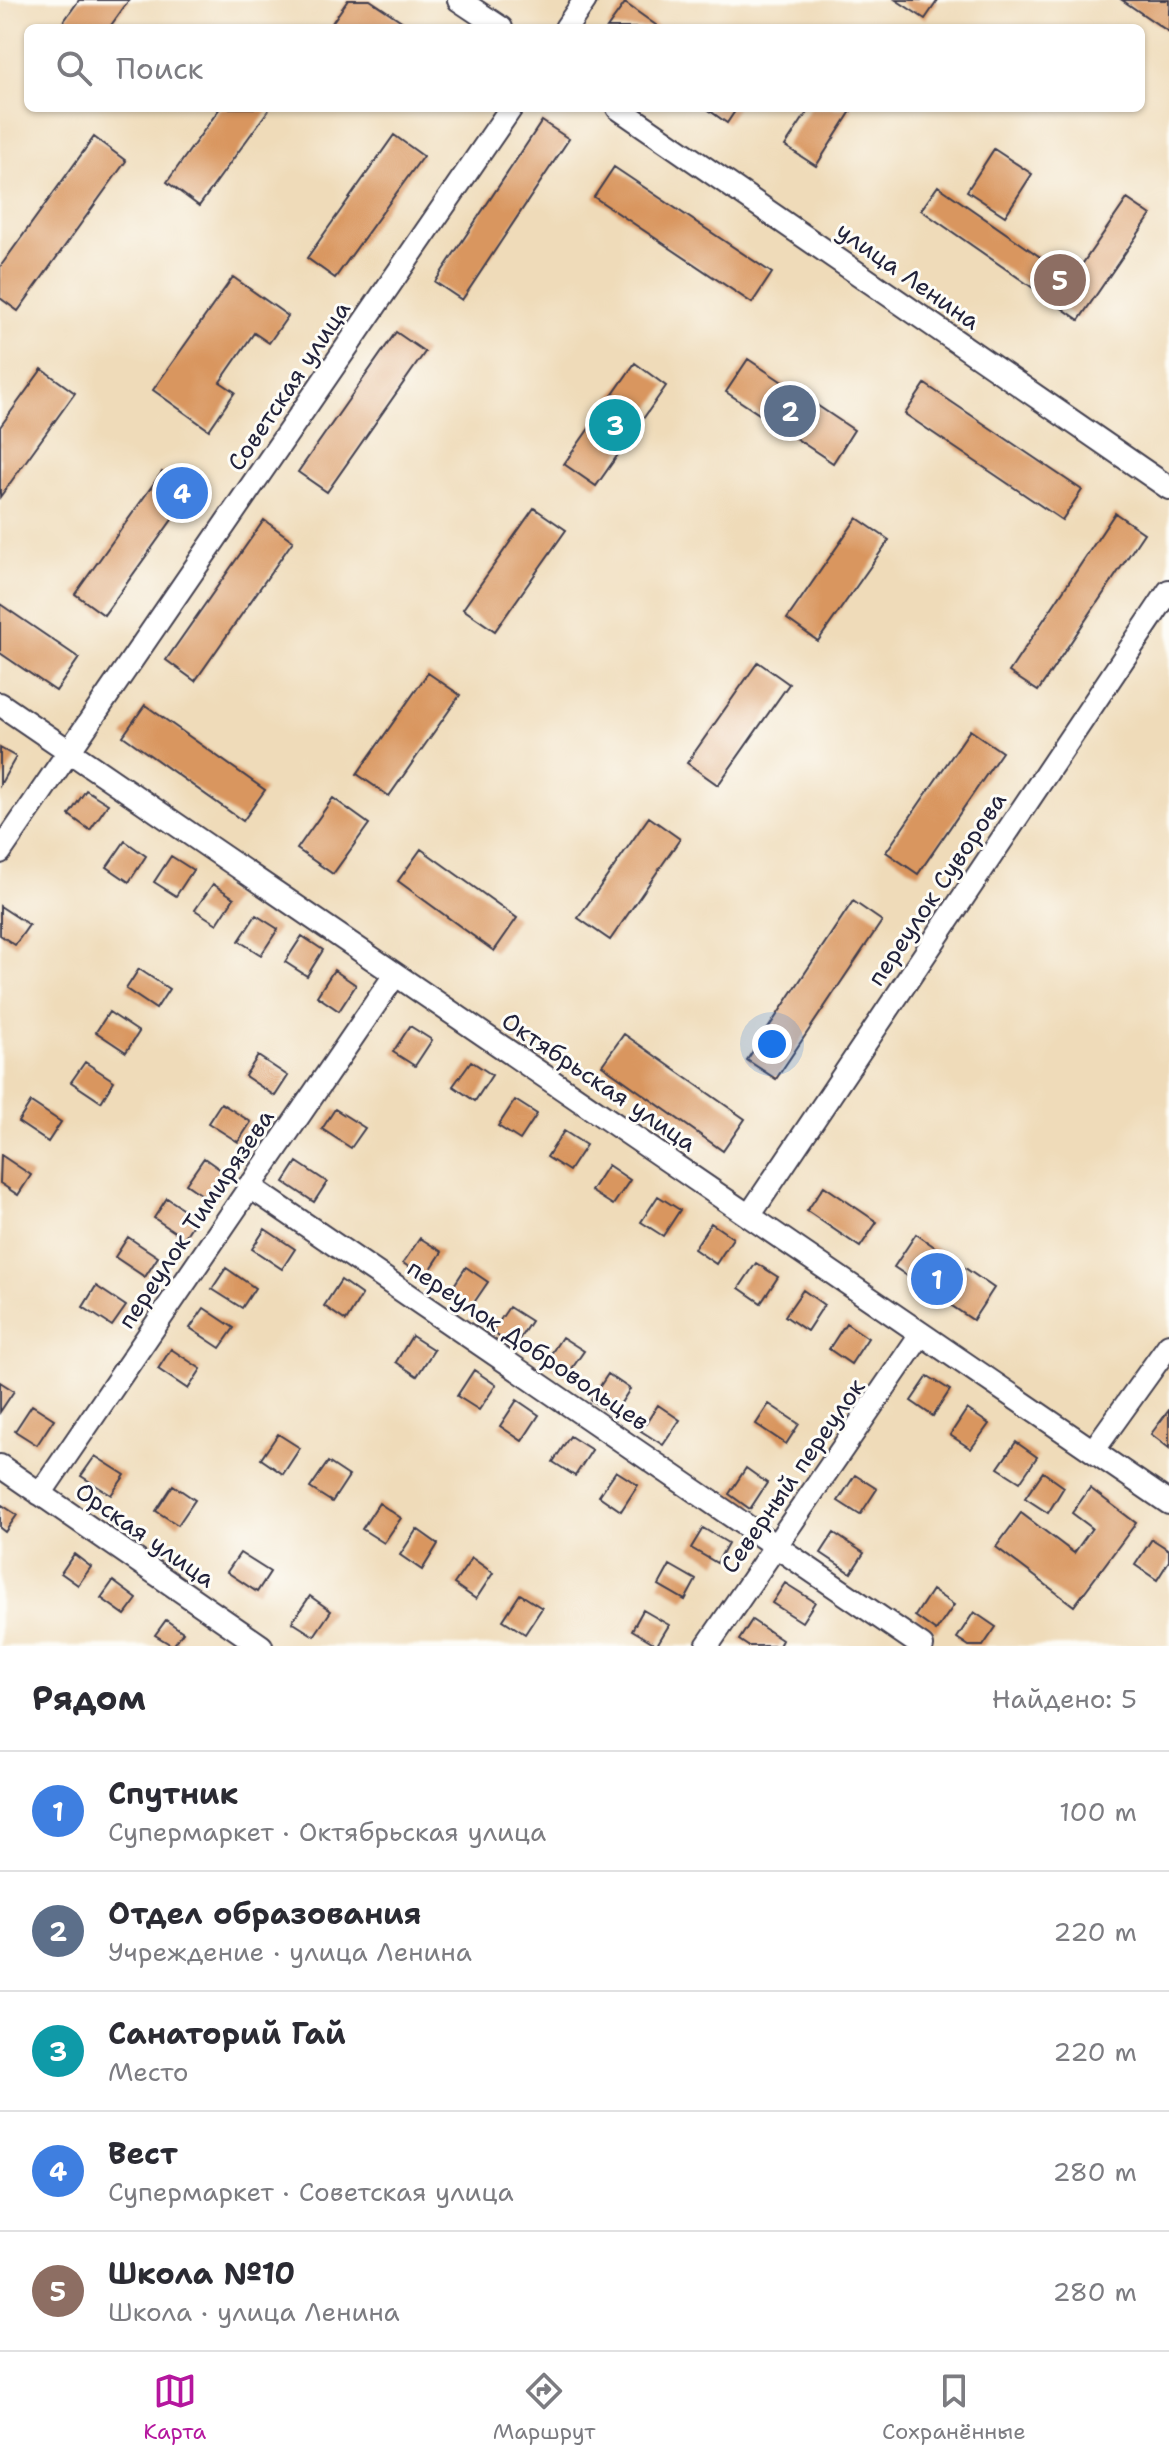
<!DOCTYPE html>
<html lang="ru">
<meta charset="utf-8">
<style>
:root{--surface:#fff;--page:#f2f2f3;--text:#2b2b33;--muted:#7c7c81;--line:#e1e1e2;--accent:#b5179e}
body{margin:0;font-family:"Shantell Sans",sans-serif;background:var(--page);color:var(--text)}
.you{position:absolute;left:772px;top:1044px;width:28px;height:28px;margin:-20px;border:6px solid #fff;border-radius:50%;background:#1a73e8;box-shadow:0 0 0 12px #1a73e833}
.badge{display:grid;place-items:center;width:52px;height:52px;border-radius:50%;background:var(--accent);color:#fff;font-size:26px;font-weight:700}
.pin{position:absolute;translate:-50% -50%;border:4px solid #fff;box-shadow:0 2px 8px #0006}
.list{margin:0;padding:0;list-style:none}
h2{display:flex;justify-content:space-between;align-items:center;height:104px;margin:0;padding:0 32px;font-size:34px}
h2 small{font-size:26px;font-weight:400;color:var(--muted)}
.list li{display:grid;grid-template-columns:52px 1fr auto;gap:24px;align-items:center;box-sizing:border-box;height:120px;padding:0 32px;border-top:2px solid var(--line)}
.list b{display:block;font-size:30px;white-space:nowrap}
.list p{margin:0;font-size:26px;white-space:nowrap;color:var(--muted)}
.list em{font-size:26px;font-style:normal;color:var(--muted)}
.icon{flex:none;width:44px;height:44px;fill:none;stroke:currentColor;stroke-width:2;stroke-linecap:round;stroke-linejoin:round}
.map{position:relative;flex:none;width:1169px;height:1646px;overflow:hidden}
.search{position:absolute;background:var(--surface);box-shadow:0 2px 6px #0004;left:24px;right:24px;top:24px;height:88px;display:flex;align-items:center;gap:20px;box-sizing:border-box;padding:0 28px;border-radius:12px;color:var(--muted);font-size:30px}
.sheet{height:704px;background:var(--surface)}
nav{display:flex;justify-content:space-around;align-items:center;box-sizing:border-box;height:112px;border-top:2px solid var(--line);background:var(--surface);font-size:22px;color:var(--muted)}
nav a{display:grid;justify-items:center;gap:4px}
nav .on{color:var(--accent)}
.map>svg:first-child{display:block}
</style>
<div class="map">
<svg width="1169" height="1646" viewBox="0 0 1169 1646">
<rect width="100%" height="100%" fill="#fdfcf7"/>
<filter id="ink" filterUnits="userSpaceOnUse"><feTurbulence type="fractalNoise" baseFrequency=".0125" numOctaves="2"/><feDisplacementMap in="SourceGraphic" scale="16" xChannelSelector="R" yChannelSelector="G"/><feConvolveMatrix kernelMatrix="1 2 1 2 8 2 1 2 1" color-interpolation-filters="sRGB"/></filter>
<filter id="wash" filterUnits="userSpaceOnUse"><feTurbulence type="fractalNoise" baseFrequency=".006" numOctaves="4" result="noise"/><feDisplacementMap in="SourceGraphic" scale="32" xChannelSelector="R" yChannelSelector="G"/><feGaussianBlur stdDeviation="1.8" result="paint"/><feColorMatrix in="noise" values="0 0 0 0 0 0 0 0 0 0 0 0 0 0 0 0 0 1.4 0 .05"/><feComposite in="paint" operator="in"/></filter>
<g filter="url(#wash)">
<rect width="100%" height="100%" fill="#efdbb9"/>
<g id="blocks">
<!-- building -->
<path fill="#d9965f" d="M 79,0 L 129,0 L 109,28 L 59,28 Z
M 348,0 L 370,0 L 412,28 L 339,28 L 332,23 Z
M 896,0 L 938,0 L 925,19 Z
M 1122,0 L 1169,0 L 1169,32 Z
M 625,3 L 660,28 L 607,28 Z
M 220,108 L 270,108 L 199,206 L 167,182 Z
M 706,108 L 737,108 L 727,123 Z
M 810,108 L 853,108 L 816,166 L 785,146 Z
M 542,121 L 569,139 L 462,300 L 435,282 Z
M 394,135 L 423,156 L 335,278 L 307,258 Z
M 94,137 L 126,161 L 18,311 L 0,298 L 0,267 Z
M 994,149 L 1032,174 L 1005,216 L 967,191 Z
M 614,167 L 772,273 L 752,303 L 594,197 Z
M 938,186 L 1072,279 L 1127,199 L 1151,215 L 1079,320 L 921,210 Z
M 233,277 L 288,316 L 269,343 L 254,333 L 220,382 L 235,392 L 209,430 L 153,390 Z
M 396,332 L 425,352 L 327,492 L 298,472 Z
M 748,359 L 854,430 L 833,463 L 726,392 Z
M 635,363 L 666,386 L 596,486 L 564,464 Z
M 42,369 L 75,393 L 0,497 L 0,427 Z
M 925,384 L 1082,490 L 1062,520 L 905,414 Z
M 162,472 L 191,493 L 104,615 L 75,594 Z
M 534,508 L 566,530 L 495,631 L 463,609 Z
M 1115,513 L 1144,533 L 1038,691 L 1009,672 Z
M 857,518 L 889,540 L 818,641 L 787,619 Z
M 264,520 L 293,541 L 195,681 L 166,660 Z
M 0,604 L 79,658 L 56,691 L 0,653 Z
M 758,662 L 789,684 L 718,785 L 687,763 Z
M 428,673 L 460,695 L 389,796 L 357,774 Z
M 145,705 L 265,790 L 243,821 L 123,736 Z
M 970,730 L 1002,752 L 918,874 L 886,852 Z
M 0,748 L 16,757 L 0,785 Z
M 86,790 L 108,804 L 90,830 L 69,815 Z
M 333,798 L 369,824 L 333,874 L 297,849 Z
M 649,817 L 680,839 L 610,940 L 578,918 Z
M 125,841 L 146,856 L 129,882 L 107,867 Z
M 421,849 L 517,918 L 494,951 L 398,881 Z
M 171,856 L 193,870 L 176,896 L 154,882 Z
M 213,884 L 234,898 L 217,924 L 195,910 Z
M 853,901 L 882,921 L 776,1079 L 747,1060 Z
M 0,906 L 29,925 L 15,945 L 0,935 Z
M 256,915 L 278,929 L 261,955 L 239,941 Z
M 302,936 L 323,950 L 307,976 L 285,962 Z
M 139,969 L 169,989 L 156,1009 L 126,989 Z
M 334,970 L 356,985 L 339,1011 L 317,996 Z
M 109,1012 L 139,1032 L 126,1052 L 96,1032 Z
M 410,1026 L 432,1040 L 415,1066 L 393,1052 Z
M 624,1034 L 745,1119 L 723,1151 L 602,1065 Z
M 258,1056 L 288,1076 L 275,1096 L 245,1076 Z
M 471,1061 L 492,1075 L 475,1101 L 453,1086 Z
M 85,1062 L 114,1081 L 101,1102 L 71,1082 Z
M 515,1100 L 537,1114 L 520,1140 L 498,1126 Z
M 31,1102 L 61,1122 L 48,1142 L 18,1122 Z
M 221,1103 L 251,1122 L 238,1142 L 208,1123 Z
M 335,1109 L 365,1128 L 351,1148 L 322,1129 Z
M 564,1131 L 586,1145 L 569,1171 L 547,1157 Z
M 1,1155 L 31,1175 L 18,1195 L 0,1183 Z
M 204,1158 L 225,1173 L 208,1199 L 186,1184 Z
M 297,1162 L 327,1182 L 314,1202 L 284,1182 Z
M 608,1165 L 630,1180 L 613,1205 L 591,1191 Z
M 824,1186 L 877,1222 L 860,1247 L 807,1211 Z
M 658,1196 L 680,1210 L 663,1236 L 641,1222 Z
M 167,1198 L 197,1218 L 184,1238 L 154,1218 Z
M 711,1223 L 733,1238 L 716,1264 L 694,1249 Z
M 265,1229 L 295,1249 L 282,1269 L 252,1249 Z
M 916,1234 L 994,1288 L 973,1320 L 894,1267 Z
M 128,1237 L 158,1257 L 145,1277 L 115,1257 Z
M 420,1238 L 442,1252 L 425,1278 L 403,1263 Z
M 756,1263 L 778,1277 L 761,1303 L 739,1288 Z
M 466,1267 L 488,1282 L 471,1307 L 449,1293 Z
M 226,1268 L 255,1288 L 242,1308 L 212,1289 Z
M 341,1280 L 362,1295 L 346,1321 L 324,1306 Z
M 96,1286 L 126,1306 L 112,1326 L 83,1307 Z
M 803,1290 L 824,1305 L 807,1331 L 785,1316 Z
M 509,1307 L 531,1321 L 514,1347 L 492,1332 Z
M 204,1308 L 234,1328 L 220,1348 L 190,1328 Z
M 846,1323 L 868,1338 L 851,1364 L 829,1349 Z
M 412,1336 L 434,1350 L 417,1376 L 396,1362 Z
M 562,1337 L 584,1351 L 566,1377 L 545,1363 Z
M 171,1349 L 201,1369 L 188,1389 L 158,1369 Z
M 474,1370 L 496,1385 L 479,1410 L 457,1396 Z
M 608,1374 L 630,1389 L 613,1415 L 591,1400 Z
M 928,1376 L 950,1390 L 933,1416 L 911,1401 Z
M 0,1382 L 14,1391 L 0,1412 Z
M 517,1400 L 539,1415 L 522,1441 L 500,1426 Z
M 769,1404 L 799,1424 L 786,1444 L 756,1424 Z
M 32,1405 L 54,1419 L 37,1445 L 15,1431 Z
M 658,1405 L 680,1420 L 663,1445 L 641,1431 Z
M 967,1409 L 989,1424 L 971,1449 L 950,1435 Z
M 1169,1410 L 1169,1448 L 1151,1434 Z
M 278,1434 L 300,1448 L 283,1474 L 261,1459 Z
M 570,1436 L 592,1450 L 575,1476 L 553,1462 Z
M 1016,1442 L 1037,1457 L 1020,1482 L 998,1468 Z
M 95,1456 L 125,1475 L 111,1495 L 81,1476 Z
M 328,1462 L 349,1476 L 332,1502 L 310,1488 Z
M 746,1468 L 767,1483 L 750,1509 L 729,1494 Z
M 616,1471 L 638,1485 L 621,1511 L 599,1496 Z
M 1043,1472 L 1064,1487 L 1048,1513 L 1025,1498 Z
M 855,1475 L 877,1489 L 860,1515 L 838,1501 Z
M 173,1485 L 195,1500 L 178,1525 L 156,1511 Z
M 1090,1488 L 1136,1523 L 1074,1606 L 996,1547 L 1021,1513 L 1074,1553 L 1092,1528 L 1072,1513 Z
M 379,1503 L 401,1518 L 384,1543 L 362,1529 Z
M 2,1505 L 17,1515 L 5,1532 L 0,1528 L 0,1508 Z
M 703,1528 L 728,1543 L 717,1563 L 691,1548 Z
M 417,1529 L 438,1544 L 422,1570 L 400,1555 Z
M 834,1533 L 864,1553 L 851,1573 L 821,1553 Z
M 1152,1539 L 1169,1550 L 1169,1561 L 1157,1580 L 1135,1565 Z
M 240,1553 L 270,1572 L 257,1592 L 227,1572 Z
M 74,1554 L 91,1567 L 78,1585 L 61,1573 Z
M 472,1558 L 493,1573 L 476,1599 L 454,1584 Z
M 670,1565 L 696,1580 L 685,1600 L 659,1585 Z
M 113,1581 L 137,1599 L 125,1615 L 101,1598 Z
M 785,1583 L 815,1602 L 802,1622 L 772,1603 Z
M 932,1590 L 954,1605 L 936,1631 L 915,1616 Z
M 520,1594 L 542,1608 L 525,1634 L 503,1620 Z
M 310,1596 L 331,1611 L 314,1636 L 292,1622 Z
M 643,1610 L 669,1625 L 657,1645 L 632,1630 Z
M 974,1612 L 996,1627 L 983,1646 L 969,1646 L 957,1638 Z
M 166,1620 L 183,1632 L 173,1646 L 155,1635 Z
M 752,1620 L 782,1640 L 779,1646 L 748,1646 L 739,1640 Z"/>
</g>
</g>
<g filter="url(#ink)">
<use href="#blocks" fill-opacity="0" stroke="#413e4e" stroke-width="2"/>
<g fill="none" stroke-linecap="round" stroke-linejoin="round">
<defs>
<path id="street" d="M 459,0 L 501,28
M 566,28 L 585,0
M 618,108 L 1169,488
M 0,704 L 1169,1503
M 0,852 L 511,108
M 249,1186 L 922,1646
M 749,1216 L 1169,591
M 1093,1451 L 1169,1345
M 0,1466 L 261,1646
M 40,1494 L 395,975
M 707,1646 L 921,1334"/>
</defs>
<!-- street casing -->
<use href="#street" stroke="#413e4e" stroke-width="26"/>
<!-- street -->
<use href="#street" stroke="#fff" stroke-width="22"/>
</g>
</g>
<g text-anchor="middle" stroke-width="6" stroke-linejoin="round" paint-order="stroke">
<!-- street labels -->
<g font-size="24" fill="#22223b" stroke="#fdfcf7">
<text transform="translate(908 276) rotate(35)" y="8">улица Ленина</text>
<text transform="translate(289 386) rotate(-56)" y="8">Советская улица</text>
<text transform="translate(937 889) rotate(-56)" y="8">переулок Суворова</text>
<text transform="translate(599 1082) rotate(34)" y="8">Октябрьская улица</text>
<text transform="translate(196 1219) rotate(-56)" y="8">переулок Тимирязева</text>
<text transform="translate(528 1345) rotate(34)" y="8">переулок Добровольцев</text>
<text transform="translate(793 1476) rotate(-55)" y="8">Северный переулок</text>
<text transform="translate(145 1535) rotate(35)" y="8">Орская улица</text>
</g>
</g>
</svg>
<div class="you"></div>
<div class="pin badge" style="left:937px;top:1279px;background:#3f7fe0">1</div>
<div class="pin badge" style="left:790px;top:411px;background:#5c6f8a">2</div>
<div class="pin badge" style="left:615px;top:425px;background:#0f9aa8">3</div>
<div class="pin badge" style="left:182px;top:493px;background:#3f7fe0">4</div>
<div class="pin badge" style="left:1060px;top:280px;background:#8d6e63">5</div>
<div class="search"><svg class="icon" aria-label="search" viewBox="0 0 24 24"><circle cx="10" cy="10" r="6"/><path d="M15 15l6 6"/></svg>Поиск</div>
</div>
<section class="sheet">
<h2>Рядом<small>Найдено: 5</small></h2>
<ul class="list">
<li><span class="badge" style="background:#3f7fe0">1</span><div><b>Спутник</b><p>Супермаркет · Октябрьская улица</p></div><em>100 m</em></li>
<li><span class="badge" style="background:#5c6f8a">2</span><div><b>Отдел образования</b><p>Учреждение · улица Ленина</p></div><em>220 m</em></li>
<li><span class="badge" style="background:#0f9aa8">3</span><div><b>Санаторий Гай</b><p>Место</p></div><em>220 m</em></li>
<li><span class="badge" style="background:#3f7fe0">4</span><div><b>Вест</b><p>Супермаркет · Советская улица</p></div><em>280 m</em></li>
<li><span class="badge" style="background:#8d6e63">5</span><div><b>Школа №10</b><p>Школа · улица Ленина</p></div><em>280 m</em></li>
</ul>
</section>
<nav>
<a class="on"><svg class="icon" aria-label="map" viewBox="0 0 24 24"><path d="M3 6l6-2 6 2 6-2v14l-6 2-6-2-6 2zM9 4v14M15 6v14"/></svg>Карта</a>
<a><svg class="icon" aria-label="directions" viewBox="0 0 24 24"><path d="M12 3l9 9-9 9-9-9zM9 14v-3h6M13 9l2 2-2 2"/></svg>Маршрут</a>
<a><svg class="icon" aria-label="saved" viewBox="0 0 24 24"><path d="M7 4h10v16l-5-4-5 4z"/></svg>Сохранённые</a>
</nav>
